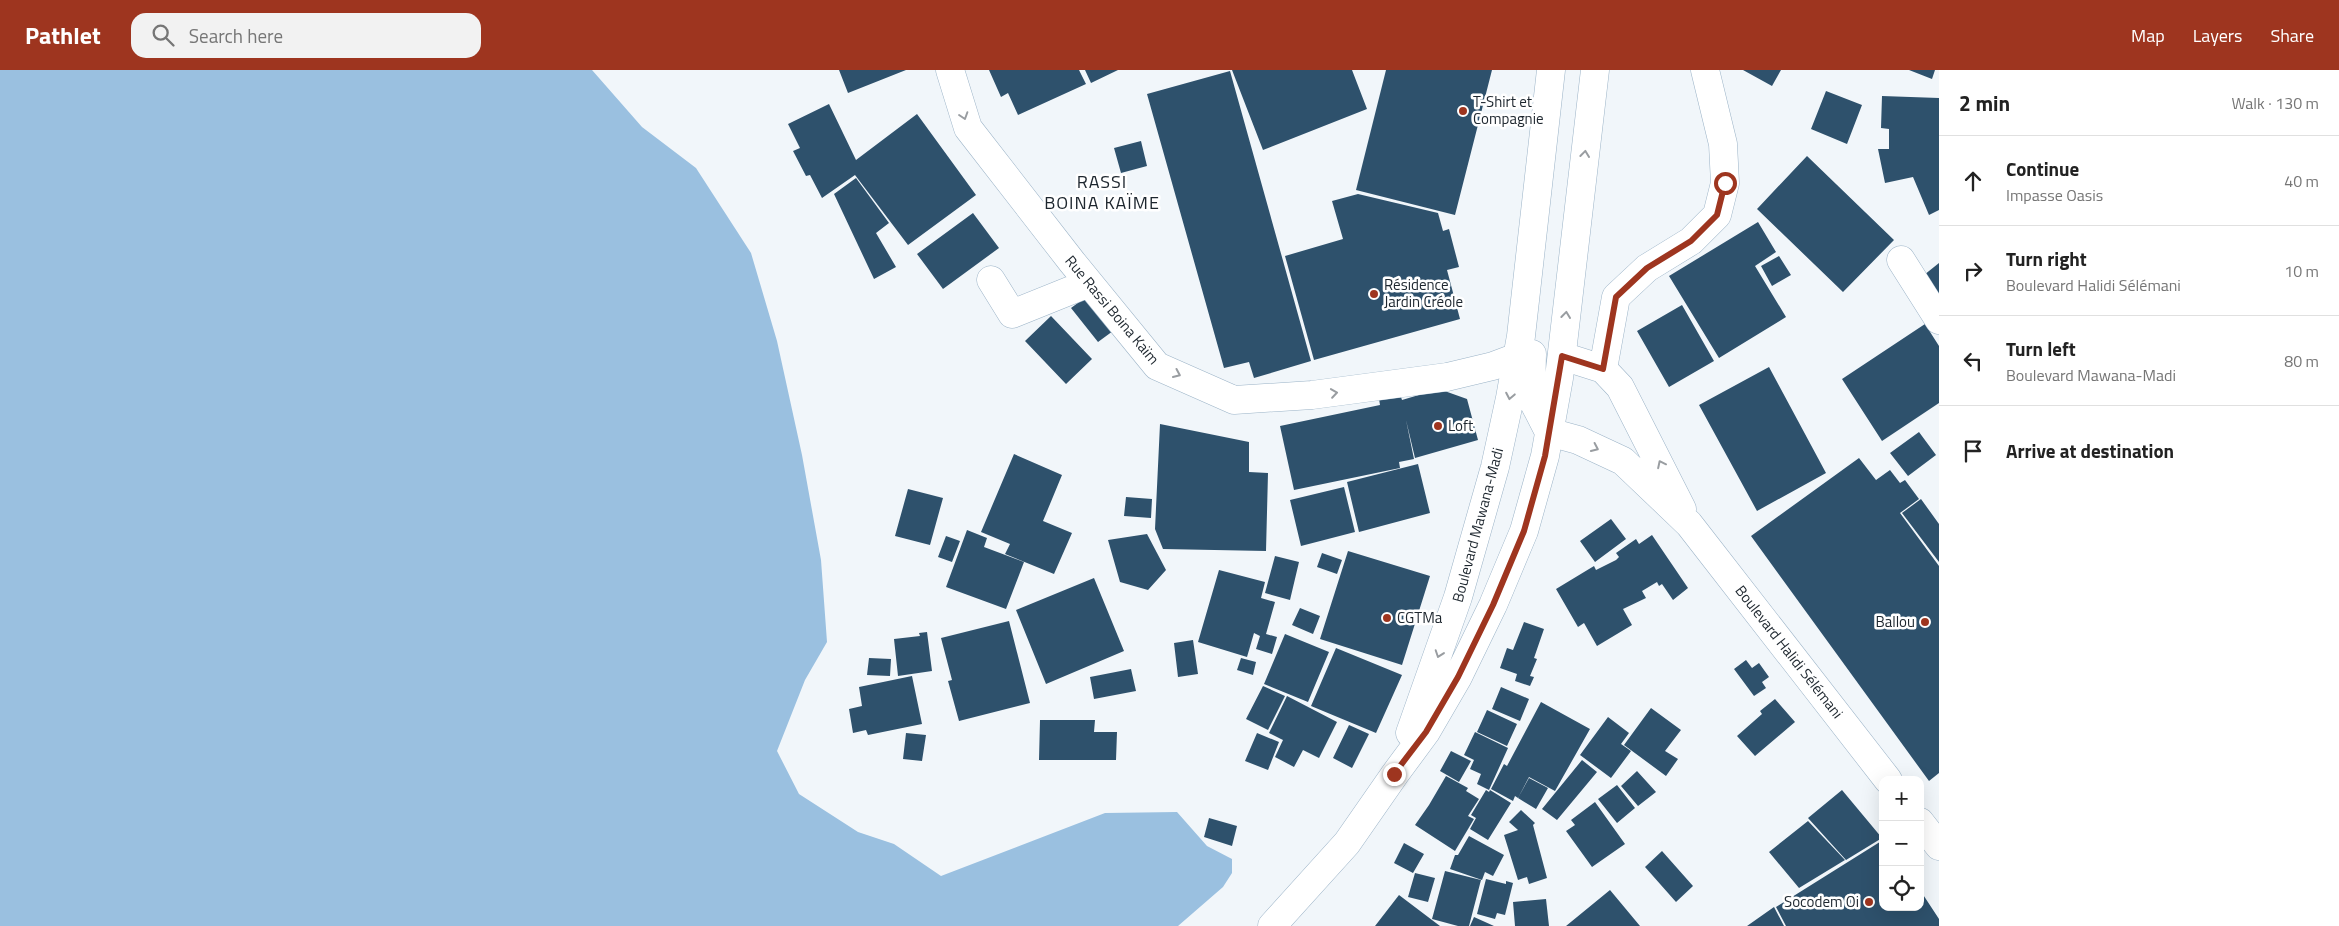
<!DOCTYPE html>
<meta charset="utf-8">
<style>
:root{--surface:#fff;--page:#f2f2f2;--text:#222;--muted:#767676;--line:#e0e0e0;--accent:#9e351f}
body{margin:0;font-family:"Titillium Web",sans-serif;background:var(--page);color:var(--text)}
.controls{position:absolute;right:15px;bottom:15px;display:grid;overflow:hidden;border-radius:10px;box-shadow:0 5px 20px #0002}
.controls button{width:45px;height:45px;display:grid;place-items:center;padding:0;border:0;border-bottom:1px solid var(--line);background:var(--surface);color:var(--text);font:25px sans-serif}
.stop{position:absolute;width:15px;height:15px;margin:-11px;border:4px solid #9e351f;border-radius:50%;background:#fff}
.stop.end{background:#9e351f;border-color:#fff;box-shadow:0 1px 5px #0008}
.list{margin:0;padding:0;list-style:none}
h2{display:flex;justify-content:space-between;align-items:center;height:65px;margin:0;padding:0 20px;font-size:21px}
h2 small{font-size:16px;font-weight:400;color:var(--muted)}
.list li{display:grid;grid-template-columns:32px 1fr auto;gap:15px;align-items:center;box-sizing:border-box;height:90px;padding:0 20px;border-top:1px solid var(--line)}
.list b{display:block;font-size:19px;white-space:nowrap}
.list p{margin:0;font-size:16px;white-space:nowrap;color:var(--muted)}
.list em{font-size:16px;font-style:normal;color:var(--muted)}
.icon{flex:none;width:28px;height:28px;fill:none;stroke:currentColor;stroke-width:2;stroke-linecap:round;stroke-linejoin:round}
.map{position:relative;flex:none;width:1939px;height:856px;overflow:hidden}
header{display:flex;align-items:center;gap:30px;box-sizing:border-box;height:70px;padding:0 25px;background:var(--accent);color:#fff}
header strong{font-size:24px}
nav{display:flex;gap:28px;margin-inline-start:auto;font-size:18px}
.search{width:350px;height:45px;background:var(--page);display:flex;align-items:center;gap:12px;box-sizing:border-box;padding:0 18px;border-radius:15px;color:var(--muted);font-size:19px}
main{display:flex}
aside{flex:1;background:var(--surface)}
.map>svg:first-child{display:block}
</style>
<header>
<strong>Pathlet</strong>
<div class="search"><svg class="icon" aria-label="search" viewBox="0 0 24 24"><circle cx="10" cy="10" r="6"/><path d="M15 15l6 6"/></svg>Search here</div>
<nav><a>Map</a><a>Layers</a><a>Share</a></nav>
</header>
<main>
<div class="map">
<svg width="1939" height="856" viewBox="0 0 1939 856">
<rect width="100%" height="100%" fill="#f1f6fa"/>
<!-- water -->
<path fill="#9ac0e0" d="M 0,0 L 592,0 L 642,57 L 696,98 L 751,183 L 777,271 L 802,385 L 821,490 L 827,572 L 805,610 L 777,681 L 799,724 L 858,762 L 894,774 L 941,806 L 1105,743 L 1177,742 L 1207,776 L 1232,789 L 1232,803 L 1223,817 L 1178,856 L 0,856 Z"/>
<!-- building -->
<path fill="#2e516c" d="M 839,0 L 906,0 L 848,23 Z
M 989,0 L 1079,0 L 1086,14 L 1018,45 L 1008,23 L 1001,27 Z
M 1085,0 L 1118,0 L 1091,13 Z
M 1232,0 L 1352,0 L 1367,39 L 1263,80 Z
M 1386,0 L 1492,0 L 1455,145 L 1356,120 Z
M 1743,0 L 1781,0 L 1772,16 Z
M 1909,0 L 1935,0 L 1932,9 Z
M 1230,1 L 1311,291 L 1254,308 L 1249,292 L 1224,298 L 1147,24 Z
M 1826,21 L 1862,35 L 1847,74 L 1811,59 Z
M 1882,26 L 1939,28 L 1939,140 L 1929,145 L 1913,107 L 1885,113 L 1878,79 L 1889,79 L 1889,59 L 1881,58 Z
M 829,34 L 856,90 L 917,44 L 976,125 L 908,175 L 855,105 L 822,128 L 810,105 L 806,106 L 793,81 L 800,78 L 788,54 Z
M 1141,71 L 1147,96 L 1121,103 L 1114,78 Z
M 1807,86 L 1894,170 L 1843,222 L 1757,139 Z
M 856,108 L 889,153 L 876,163 L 896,197 L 874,209 L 834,124 Z
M 1358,124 L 1438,143 L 1443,161 L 1449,159 L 1459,197 L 1447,200 L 1460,249 L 1314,290 L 1285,186 L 1343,169 L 1332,131 Z
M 973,143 L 999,178 L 943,219 L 917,184 Z
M 1758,152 L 1776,182 L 1755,196 L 1786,247 L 1719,288 L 1669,206 Z
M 1779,186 L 1791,205 L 1772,216 L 1761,196 Z
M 1939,193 L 1939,235 L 1919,209 Z
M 1086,227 L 1113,261 L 1098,272 L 1071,238 Z
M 1682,235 L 1714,291 L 1669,317 L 1637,261 Z
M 1051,246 L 1092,289 L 1066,314 L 1025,271 Z
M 1925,254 L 1939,276 L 1939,333 L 1882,371 L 1842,309 Z
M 1769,297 L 1826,403 L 1757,441 L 1699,335 Z
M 1439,319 L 1467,329 L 1478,370 L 1415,388 L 1406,350 L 1414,389 L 1399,392 L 1400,398 L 1294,420 L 1280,356 L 1380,335 L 1379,329 L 1400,324 L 1402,330 Z
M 1160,354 L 1249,372 L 1249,402 L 1268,403 L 1266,481 L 1163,479 L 1155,459 Z
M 1919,362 L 1936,385 L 1908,406 L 1890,383 Z
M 1014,384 L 1062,405 L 1043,451 L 1072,463 L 1054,504 L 1005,484 L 1010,474 L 981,462 Z
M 1859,388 L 1876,410 L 1890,400 L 1900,413 L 1905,410 L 1919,429 L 1900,443 L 1939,496 L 1939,703 L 1929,711 L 1751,466 Z
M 1418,394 L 1430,443 L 1359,462 L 1347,412 Z
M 1344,417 L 1355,462 L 1301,476 L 1290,430 Z
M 908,419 L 943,428 L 930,475 L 895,466 Z
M 1126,427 L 1152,429 L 1151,448 L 1124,446 Z
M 1921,429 L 1939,454 L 1939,492 L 1902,443 Z
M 1611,449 L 1626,469 L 1595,492 L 1580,471 Z
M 967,460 L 987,468 L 984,477 L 1024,492 L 1006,539 L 946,517 Z
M 1147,464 L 1166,500 L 1148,520 L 1120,512 L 1108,470 Z
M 1652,465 L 1688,518 L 1673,530 L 1662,514 L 1659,516 L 1657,512 L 1642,521 L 1646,528 L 1623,539 L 1632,555 L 1597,576 L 1584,553 L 1578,557 L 1556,519 L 1594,496 L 1596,500 L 1616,490 L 1619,487 L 1616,483 L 1636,469 L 1639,474 Z
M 946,466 L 960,471 L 952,492 L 938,487 Z
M 1348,481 L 1430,506 L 1402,595 L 1320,569 Z
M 1322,483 L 1342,490 L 1337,504 L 1317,497 Z
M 1275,486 L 1299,492 L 1290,530 L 1265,523 Z
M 1219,500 L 1265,512 L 1261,528 L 1275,532 L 1266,564 L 1277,567 L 1272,584 L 1256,579 L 1260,566 L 1254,563 L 1247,587 L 1198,572 Z
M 1094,508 L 1124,581 L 1046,614 L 1016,540 Z
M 1300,538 L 1320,546 L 1313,564 L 1292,555 Z
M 1009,551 L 1030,633 L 959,651 L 948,611 L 952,610 L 941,568 Z
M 1524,552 L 1544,559 L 1534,588 L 1537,589 L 1530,606 L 1534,607 L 1530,616 L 1515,611 L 1517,604 L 1500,598 L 1507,578 L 1513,580 Z
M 927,562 L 932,601 L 898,606 L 894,569 L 920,566 L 919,563 Z
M 1285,564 L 1329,582 L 1308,632 L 1264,614 Z
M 1193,570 L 1198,604 L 1178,607 L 1174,573 Z
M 1336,578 L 1402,605 L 1376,663 L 1311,636 Z
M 869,588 L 891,589 L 890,606 L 867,605 Z
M 1241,588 L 1256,592 L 1253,605 L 1237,600 Z
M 1746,590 L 1752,598 L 1759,593 L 1769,607 L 1762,612 L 1766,618 L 1754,626 L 1734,599 Z
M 1131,599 L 1136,621 L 1094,629 L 1090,607 Z
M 912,606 L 922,654 L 868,665 L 866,660 L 853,663 L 849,639 L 862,636 L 859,617 Z
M 1263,616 L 1285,626 L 1268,660 L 1246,649 Z
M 1501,617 L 1529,629 L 1520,651 L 1492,639 Z
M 1287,626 L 1337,652 L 1319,688 L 1303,680 L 1294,697 L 1275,687 L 1283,670 L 1269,663 Z
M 1775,629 L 1795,652 L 1755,686 L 1737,666 L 1762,644 L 1760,641 Z
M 1541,632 L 1590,659 L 1555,721 L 1529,707 L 1518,728 L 1515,726 L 1513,731 L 1491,719 L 1504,694 L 1507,696 Z
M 1651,638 L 1681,660 L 1665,681 L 1678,689 L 1666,706 L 1624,675 Z
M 1487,640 L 1517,654 L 1507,676 L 1477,662 Z
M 1608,647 L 1629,663 L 1621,674 L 1631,681 L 1611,708 L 1580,685 Z
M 1040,650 L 1095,650 L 1094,662 L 1117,662 L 1116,690 L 1039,690 Z
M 1349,655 L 1369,664 L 1352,698 L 1333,688 Z
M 1475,662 L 1508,678 L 1489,720 L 1477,714 L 1481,704 L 1470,699 L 1474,690 L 1464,685 Z
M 906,663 L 926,665 L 922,691 L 903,689 Z
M 1257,663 L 1279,672 L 1268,700 L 1245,691 Z
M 1451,681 L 1471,691 L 1459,712 L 1440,701 Z
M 1582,690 L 1597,702 L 1557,750 L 1542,739 Z
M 1637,701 L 1656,722 L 1638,736 L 1621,716 Z
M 1446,706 L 1468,718 L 1466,721 L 1479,729 L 1468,746 L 1474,749 L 1455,781 L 1415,755 L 1429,735 Z
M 1529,708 L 1548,718 L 1536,739 L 1518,728 Z
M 1617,715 L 1635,738 L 1617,753 L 1598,729 Z
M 1486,720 L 1489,722 L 1490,720 L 1511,733 L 1488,770 L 1470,759 L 1476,748 L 1471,745 Z
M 1842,720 L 1882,768 L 1846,790 L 1808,748 Z
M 1595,732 L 1625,774 L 1592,797 L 1566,761 L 1575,755 L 1571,750 Z
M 1521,740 L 1535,753 L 1533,755 L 1547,808 L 1529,814 L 1527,807 L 1518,810 L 1504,765 L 1518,760 L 1509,752 Z
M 1209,748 L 1237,756 L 1232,776 L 1204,767 Z
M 1808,751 L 1845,790 L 1799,818 L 1769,782 Z
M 1469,766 L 1504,785 L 1493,806 L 1485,802 L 1482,810 L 1450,799 L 1455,785 L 1458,785 Z
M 1883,770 L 1883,837 L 1920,837 L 1920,820 L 1939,849 L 1939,856 L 1786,856 L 1776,837 Z
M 1404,773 L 1424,784 L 1413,803 L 1394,793 Z
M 1662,781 L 1693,816 L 1676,832 L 1645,797 Z
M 1445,801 L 1481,810 L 1469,856 L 1458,856 L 1432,849 Z
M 1415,803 L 1435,808 L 1428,832 L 1408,827 Z
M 1486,809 L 1506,814 L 1506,811 L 1513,813 L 1505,845 L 1497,843 L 1495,849 L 1477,844 Z
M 1610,820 L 1640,856 L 1566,856 Z
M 1399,825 L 1432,850 L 1440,856 L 1375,856 Z
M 1546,829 L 1549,856 L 1515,856 L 1513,832 Z
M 1774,837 L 1784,856 L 1747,856 Z
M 1474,847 L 1494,856 L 1470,856 Z"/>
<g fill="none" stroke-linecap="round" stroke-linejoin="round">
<defs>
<path id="minor" d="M 950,0 L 968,58 L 1072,192 L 1157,296 L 1234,330 L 1312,325 L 1447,307 L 1493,296 L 1517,287
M 1901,190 L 1939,250
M 991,210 L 1012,244 L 1089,213
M 1562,286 L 1603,299 L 1620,317 L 1682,439
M 1603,299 L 1616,227 L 1647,198 L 1691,171 L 1717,145 L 1725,113 L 1723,74 L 1705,0
M 1549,362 L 1578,370 L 1623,391 L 1689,454 L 1888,710
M 1920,752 L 1939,776"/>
<path id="major" d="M 1532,284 L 1531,327 L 1549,362
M 1410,663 L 1458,527 L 1495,397 L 1510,328 L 1521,266 L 1551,0
M 1272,856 L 1347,773 L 1395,704 L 1426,662 L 1458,607 L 1493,535 L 1524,461 L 1545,386 L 1559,308 L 1595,0"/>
</defs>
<!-- minor casing -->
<use href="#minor" stroke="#9bb3c7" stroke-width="29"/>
<!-- major casing -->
<use href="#major" stroke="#9bb3c7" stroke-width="29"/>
<!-- minor -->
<use href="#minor" stroke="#fff" stroke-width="28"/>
<!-- major -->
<use href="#major" stroke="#fff" stroke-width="28"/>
</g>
<!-- one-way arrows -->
<defs><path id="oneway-chevron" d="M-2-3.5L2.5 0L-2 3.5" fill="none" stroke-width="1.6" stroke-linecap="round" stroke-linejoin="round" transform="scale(1.25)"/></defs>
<g stroke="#999da1">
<use href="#oneway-chevron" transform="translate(964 46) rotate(72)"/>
<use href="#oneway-chevron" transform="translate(1585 84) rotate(-83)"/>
<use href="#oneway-chevron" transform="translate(1566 245) rotate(-83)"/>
<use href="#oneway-chevron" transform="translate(1177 304) rotate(24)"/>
<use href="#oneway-chevron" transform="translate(1334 323) rotate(-8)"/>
<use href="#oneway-chevron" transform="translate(1510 326) rotate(101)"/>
<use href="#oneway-chevron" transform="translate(1595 378) rotate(25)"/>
<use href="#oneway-chevron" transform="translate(1661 394) rotate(-116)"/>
<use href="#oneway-chevron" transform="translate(1439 584) rotate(109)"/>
</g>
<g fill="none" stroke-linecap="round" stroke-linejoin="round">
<!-- route -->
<path stroke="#9e351f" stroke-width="6" d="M 1394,704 L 1426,662 L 1458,607 L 1493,535 L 1524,461 L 1545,386 L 1562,286 L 1603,299 L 1616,227 L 1647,198 L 1691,171 L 1717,145 L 1725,113"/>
</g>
<!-- markers -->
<g fill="#9e351f" stroke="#fff" stroke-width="2">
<circle cx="1463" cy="41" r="5"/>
<circle cx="1374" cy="224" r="5"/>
<circle cx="1438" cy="356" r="5"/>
<circle cx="1387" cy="548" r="5"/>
<circle cx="1925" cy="552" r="5"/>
<circle cx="1869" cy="832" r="5"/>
</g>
<g text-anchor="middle" stroke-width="5" stroke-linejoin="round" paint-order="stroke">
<!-- poi labels -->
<g font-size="15" fill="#1d262e" stroke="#fff" text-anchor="start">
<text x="1473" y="37">T-Shirt et<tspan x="1473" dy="17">Compagnie</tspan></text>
<text x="1384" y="220">Résidence<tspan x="1384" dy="17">Jardin Créole</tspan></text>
<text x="1448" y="361">Loft</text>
<text x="1397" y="553">CGTMa</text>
<text x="1915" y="557" text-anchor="end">Ballou</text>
<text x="1859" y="837" text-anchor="end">Socodem Oi</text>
</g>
<!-- street labels -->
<g font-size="15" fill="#1d262e" stroke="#fff">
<text transform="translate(1112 240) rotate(50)" y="5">Rue Rassi Boina Kaïm</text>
<text transform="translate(1478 455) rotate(-75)" y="5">Boulevard Mawana-Madi</text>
<text transform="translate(1789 582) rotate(52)" y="5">Boulevard Halidi Sélémani</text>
</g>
<!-- quarter labels -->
<g font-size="18" letter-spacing="1" fill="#1d262e" stroke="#fff">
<text x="1102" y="118">RASSI<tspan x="1102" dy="21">BOINA KAÏME</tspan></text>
</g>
</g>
</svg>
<div class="controls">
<button>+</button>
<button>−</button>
<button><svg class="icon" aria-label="locate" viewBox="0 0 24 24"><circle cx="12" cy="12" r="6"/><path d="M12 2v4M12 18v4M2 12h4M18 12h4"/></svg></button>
</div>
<div class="stop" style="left:1725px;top:113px"></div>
<div class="stop end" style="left:1394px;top:704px"></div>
</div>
<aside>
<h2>2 min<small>Walk · 130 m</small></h2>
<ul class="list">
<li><svg class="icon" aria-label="ahead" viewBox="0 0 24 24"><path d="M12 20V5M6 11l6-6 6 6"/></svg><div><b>Continue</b><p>Impasse Oasis</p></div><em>40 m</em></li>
<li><svg class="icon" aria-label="right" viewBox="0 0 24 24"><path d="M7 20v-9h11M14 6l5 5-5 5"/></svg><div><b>Turn right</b><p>Boulevard Halidi Sélémani</p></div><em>10 m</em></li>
<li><svg class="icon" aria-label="left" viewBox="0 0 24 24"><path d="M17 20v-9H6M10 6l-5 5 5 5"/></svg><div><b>Turn left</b><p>Boulevard Mawana-Madi</p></div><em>80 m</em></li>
<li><svg class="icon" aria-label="arrive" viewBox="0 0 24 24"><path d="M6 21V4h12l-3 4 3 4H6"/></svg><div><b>Arrive at destination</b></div></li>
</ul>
</aside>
</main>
